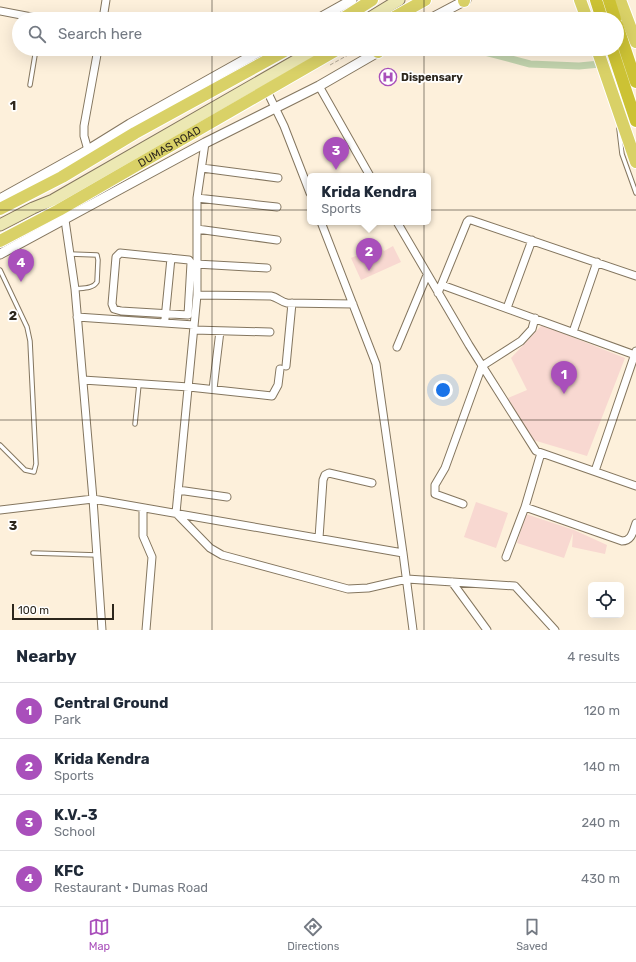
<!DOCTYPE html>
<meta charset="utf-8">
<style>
:root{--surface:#fff;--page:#f2f2f3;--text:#1f2937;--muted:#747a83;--line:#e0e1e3;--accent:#a94fbb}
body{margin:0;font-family:Rubik,sans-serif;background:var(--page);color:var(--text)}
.controls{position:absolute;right:12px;bottom:12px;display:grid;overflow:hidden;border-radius:6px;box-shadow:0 4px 16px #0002}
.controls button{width:36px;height:36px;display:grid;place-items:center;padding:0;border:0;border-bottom:1px solid var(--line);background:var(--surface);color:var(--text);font:20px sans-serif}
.scale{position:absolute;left:12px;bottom:10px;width:102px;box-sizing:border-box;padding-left:4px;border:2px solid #2c261c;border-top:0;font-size:11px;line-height:14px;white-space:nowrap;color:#2c261c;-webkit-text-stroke:3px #fff;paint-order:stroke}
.you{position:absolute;left:443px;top:390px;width:14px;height:14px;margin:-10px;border:3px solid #fff;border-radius:50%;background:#1a73e8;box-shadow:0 0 0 6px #1a73e833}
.badge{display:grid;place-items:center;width:26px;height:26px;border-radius:50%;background:var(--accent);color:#fff;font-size:13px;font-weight:700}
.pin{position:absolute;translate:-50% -33px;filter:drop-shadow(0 1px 2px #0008)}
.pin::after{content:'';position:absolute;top:21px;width:14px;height:12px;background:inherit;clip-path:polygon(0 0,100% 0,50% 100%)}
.popup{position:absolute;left:307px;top:173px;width:124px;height:52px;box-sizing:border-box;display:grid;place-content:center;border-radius:6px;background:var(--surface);filter:drop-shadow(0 1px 3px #0005);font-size:13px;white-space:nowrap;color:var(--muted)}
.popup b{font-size:15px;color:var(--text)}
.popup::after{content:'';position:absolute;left:50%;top:100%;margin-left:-8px;border:8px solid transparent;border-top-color:var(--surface)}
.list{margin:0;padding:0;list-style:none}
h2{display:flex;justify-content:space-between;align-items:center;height:52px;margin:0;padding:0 16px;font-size:17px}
h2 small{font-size:13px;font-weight:400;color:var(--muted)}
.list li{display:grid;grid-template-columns:26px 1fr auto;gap:12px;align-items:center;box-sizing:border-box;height:56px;padding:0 16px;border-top:1px solid var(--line)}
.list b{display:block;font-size:15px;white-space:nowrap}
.list p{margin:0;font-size:13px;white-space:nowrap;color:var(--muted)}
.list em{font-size:13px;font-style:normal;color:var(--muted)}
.icon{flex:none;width:22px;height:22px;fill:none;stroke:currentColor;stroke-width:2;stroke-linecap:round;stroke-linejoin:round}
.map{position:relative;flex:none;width:636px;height:630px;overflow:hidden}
.search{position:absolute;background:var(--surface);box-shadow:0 4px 16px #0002;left:12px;right:12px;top:12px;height:44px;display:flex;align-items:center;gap:10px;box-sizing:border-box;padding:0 14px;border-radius:22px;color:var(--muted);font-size:15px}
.sheet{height:276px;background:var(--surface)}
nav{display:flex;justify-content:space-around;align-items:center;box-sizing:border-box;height:56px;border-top:1px solid var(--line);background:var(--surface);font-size:11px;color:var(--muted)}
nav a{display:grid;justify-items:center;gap:2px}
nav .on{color:var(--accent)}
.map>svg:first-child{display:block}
</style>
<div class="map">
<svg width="636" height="630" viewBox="0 0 636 630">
<rect width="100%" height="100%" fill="#fdf0db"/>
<!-- green -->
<path fill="#f8d8d1" d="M 380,246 L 384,251 L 393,246 L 401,262 L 361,280 L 351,258 Z
M 542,325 L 625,358 L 587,456 L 533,440 L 508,398 L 527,390 L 511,358 Z
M 476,502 L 508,513 L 496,548 L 464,537 Z
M 526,514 L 574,530 L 607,545 L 605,554 L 572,547 L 573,533 L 564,558 L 517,543 Z"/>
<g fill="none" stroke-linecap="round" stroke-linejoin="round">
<!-- canal -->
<path stroke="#c3d4ae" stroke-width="7" d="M 481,49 L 485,52 L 530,64 L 579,66 L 600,64"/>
<defs>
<path id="service" d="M 30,85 L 36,49
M 619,129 L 622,154 L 636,193
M 70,254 L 97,255 L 98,260 L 97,282 C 93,289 82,288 75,289
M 0,270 L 27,327 L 30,341 L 36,464 L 34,472 L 25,470 L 0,445
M 135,424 L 139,384
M 33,553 L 97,555"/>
<path id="minor" d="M 0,11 L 42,19
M 103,19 L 106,0
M 319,86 L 370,176
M 266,89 L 284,126 L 310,193
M 205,143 L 197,198 L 197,295 L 176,513 L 210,548 L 222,555 L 348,589 L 368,588 L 407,579 L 515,586 L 555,630
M 88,150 L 84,136 L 84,126 L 98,49
M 202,168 L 278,178
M 197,198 L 277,207
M 62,215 L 65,220 L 75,289 L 93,499 L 102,630
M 321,222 L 376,364 L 403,553 L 413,630
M 397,222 L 469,345 L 536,451 L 636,486
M 197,229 L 277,240
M 120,253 L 189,260 L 191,263 L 188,315 L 121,311 L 114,309 L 112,304 L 116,257 Z
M 196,264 L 267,268
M 442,285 L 635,355
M 438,293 L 467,222 L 469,220 L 471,220 L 636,276
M 197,295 L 271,296 C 277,297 281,302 287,303 L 353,304
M 507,308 L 532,240
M 77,317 L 194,325
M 165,319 L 171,258
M 194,330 L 270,332
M 573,332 L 597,262
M 397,347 L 427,275
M 286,366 L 292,303
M 83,380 L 189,387 L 272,396 L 278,385 L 280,369
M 213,389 L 220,331
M 541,453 L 525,507 L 622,541 C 632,541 633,531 636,523
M 595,471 L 636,351
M 178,490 L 227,497
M 463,504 L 435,494 L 435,485 L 445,468 L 482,366 L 521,341 L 532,329 L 535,318
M 143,508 L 143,536 L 152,557 L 146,630
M 0,510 L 93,499 L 403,553
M 319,538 L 323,480 L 325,475 L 329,473 L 372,483
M 506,557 L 525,507
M 452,582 L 487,630"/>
<path id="tertiary" d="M 318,19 L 352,0
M 430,19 L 466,0
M 0,199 L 88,150 L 130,124 L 264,49
M 0,254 L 205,143 L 319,86 L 383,49"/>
<path id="secondary" d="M 368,19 L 399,0
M 0,225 L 33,208 L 53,200 L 316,49"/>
<g id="primary">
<path d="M 464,0 L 464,1"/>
<path d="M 580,0 L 587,19"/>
<path d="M 620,0 L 636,42"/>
<path d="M 342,19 L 372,0"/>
<path d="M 391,19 L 425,0"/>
<path d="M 377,49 L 378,52"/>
<path d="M 597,49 L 636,162"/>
<path d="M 0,209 L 62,177 L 135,133 L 288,49"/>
<path id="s1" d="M 0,241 L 59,210 L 338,49"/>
</g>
<path id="trunk" d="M 596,0 L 602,19
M 609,0 L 615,19
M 617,25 L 636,82
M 612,49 L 636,121"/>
</defs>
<!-- service casing -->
<use href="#service" stroke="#84765f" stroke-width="5.5"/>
<!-- minor casing -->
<use href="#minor" stroke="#84765f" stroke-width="9"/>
<!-- tertiary casing -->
<use href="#tertiary" stroke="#84765f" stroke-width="11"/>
<!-- secondary casing -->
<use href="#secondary" stroke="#84765f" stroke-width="13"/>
<!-- primary casing -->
<use href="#primary" stroke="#fff" stroke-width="14"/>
<!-- trunk casing -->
<use href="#trunk" stroke="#fff" stroke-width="14"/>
<!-- path -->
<path stroke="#b3a897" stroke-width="1" stroke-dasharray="4 2" stroke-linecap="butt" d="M 415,19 L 422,16
M 330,65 L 359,49"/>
<!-- service -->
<use href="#service" stroke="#fff" stroke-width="3.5"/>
<!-- minor -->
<use href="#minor" stroke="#fff" stroke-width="7"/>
<!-- tertiary -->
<use href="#tertiary" stroke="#fff" stroke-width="9"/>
<!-- secondary -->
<use href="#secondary" stroke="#ece8b3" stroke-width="11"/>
<!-- primary -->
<use href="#primary" stroke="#d9d167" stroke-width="12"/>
<!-- trunk -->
<use href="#trunk" stroke="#ccc234" stroke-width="12"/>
</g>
<!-- grid -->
<path fill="none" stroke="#2c261c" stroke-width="1" stroke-opacity="0.55" d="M 212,0 L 212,19M 424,0 L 424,19M 212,49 L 212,630M 424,49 L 424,630M 0,210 L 636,210M 0,420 L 636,420"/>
<!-- icons -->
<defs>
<symbol id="hospital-ring" viewBox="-11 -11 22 22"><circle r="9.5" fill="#fff" stroke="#a94fbb" stroke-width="1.5"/><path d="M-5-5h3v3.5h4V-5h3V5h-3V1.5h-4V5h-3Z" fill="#a94fbb"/></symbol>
</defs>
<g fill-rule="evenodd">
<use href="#hospital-ring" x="378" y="67" width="20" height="20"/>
</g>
<g text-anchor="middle" stroke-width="3.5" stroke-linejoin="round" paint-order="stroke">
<!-- poi labels -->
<g font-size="11" font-weight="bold" fill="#2c261c" stroke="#fff" text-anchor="start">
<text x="401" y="81">Dispensary</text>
</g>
<!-- street labels -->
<g font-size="11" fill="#2c261c" stroke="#fff">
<text dy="4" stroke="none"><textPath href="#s1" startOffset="194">DUMAS ROAD</textPath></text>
</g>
</g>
<g font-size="13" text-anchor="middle" font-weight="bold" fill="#2c261c" stroke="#fff" stroke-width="3.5" stroke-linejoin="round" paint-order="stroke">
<text x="13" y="110">1</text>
<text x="13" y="320">2</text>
<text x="13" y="530">3</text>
</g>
</svg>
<div class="controls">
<button><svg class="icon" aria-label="locate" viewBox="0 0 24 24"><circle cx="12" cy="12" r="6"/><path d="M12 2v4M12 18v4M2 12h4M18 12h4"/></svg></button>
</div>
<div class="scale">100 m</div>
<div class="you"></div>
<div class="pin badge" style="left:564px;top:394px">1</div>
<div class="pin badge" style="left:369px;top:271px">2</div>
<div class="popup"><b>Krida Kendra</b>Sports</div>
<div class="pin badge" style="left:336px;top:170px">3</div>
<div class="pin badge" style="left:21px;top:282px">4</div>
<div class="search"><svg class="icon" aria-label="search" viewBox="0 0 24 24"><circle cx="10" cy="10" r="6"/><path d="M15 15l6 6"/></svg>Search here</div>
</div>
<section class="sheet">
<h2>Nearby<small>4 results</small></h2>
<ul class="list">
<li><span class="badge">1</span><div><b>Central Ground</b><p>Park</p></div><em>120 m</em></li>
<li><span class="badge">2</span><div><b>Krida Kendra</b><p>Sports</p></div><em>140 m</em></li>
<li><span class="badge">3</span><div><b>K.V.-3</b><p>School</p></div><em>240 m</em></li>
<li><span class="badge">4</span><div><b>KFC</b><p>Restaurant · Dumas Road</p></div><em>430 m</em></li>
</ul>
</section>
<nav>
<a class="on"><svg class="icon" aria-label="map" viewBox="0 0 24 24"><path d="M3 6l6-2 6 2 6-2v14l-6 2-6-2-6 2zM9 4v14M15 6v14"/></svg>Map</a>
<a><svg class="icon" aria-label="directions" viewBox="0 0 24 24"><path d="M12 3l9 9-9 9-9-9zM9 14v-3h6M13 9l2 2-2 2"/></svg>Directions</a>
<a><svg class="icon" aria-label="saved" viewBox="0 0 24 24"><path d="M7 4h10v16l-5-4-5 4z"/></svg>Saved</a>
</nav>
